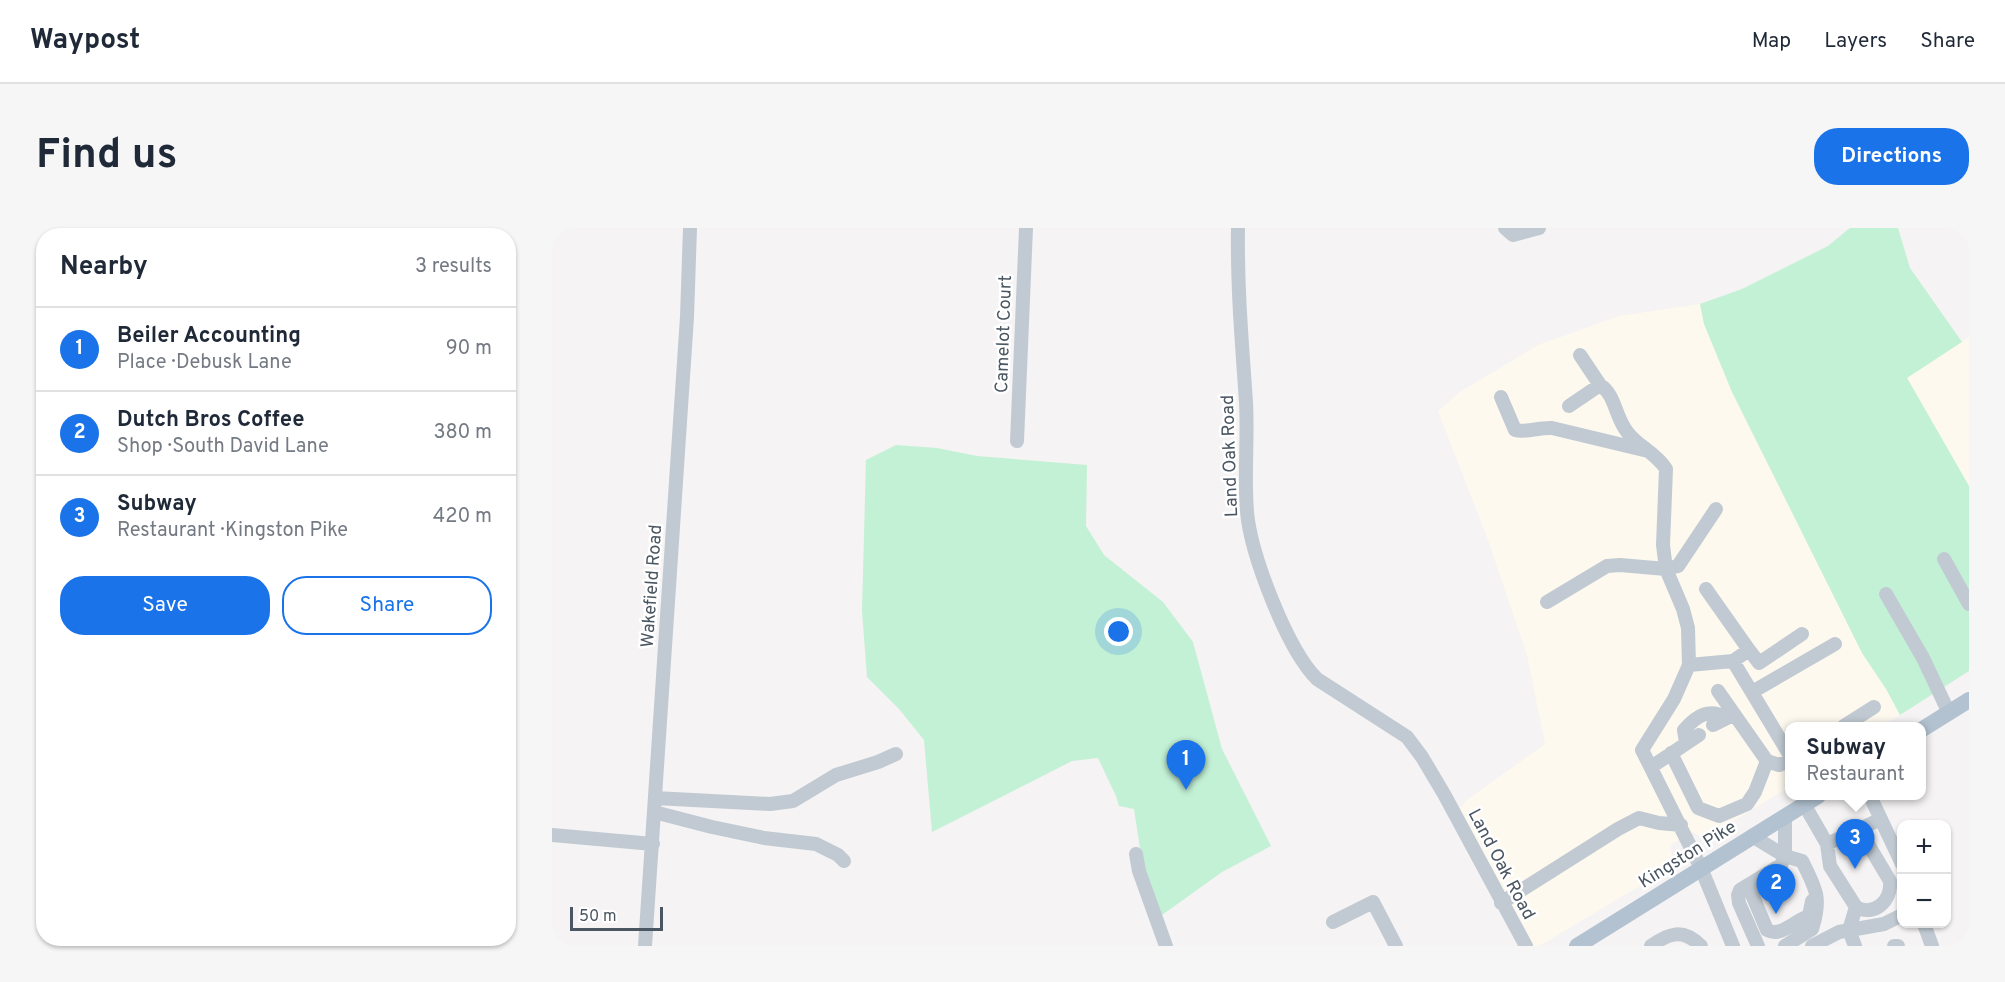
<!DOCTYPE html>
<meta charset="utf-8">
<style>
:root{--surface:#fff;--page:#f6f6f7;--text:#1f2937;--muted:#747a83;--line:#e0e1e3;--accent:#1a73e8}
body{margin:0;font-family:Overpass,sans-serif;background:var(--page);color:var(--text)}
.controls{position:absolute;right:18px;bottom:18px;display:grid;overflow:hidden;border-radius:12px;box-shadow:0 2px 4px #0004}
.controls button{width:54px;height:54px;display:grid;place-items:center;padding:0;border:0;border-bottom:2px solid var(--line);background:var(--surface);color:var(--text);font:30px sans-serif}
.scale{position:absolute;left:18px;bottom:15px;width:93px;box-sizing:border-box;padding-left:6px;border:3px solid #4a5661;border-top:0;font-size:16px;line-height:21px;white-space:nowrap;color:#4a5661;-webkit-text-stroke:4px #fff;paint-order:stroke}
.you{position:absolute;left:567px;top:404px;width:21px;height:21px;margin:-15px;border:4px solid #fff;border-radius:50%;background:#1a73e8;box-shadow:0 0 0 9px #1a73e833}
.badge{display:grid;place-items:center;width:39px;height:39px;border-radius:50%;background:var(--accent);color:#fff;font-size:20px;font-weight:700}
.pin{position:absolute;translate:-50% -50px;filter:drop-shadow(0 2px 3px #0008)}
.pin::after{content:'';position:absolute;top:32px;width:21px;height:18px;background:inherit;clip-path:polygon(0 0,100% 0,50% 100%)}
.popup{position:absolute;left:1233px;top:494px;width:141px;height:78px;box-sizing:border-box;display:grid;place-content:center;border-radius:12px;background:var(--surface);filter:drop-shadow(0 2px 4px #0005);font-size:20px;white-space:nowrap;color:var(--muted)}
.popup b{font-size:22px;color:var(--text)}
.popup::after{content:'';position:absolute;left:50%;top:100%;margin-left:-12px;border:12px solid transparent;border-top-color:var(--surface)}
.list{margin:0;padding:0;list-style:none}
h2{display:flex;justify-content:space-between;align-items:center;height:78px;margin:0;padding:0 24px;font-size:26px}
h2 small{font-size:20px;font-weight:400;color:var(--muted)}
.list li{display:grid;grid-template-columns:39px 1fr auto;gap:18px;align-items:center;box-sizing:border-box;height:84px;padding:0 24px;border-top:2px solid var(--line)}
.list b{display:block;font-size:22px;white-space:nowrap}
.list p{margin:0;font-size:20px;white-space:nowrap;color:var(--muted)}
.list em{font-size:20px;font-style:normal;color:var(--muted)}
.actions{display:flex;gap:12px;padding:18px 24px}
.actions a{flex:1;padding:14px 0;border:2px solid var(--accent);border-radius:24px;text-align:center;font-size:21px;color:var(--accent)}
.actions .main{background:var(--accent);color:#fff}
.map{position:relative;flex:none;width:1417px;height:718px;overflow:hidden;border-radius:24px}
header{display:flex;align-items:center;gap:36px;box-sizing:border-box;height:84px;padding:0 30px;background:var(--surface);border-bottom:2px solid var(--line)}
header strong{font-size:28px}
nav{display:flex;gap:33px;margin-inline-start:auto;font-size:21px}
.intro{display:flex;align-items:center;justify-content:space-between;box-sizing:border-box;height:144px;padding:0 36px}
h1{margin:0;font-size:42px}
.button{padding:15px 27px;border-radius:24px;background:var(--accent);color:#fff;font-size:21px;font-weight:700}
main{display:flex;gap:36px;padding:0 36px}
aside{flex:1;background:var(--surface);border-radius:24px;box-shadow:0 2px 4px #0004}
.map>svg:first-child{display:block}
</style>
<header>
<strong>Waypost</strong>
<nav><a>Map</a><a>Layers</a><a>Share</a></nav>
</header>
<div class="intro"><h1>Find us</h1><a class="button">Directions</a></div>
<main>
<aside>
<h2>Nearby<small>3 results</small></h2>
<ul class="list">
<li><span class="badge">1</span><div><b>Beiler Accounting</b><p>Place · Debusk Lane</p></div><em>90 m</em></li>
<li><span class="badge">2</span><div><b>Dutch Bros Coffee</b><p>Shop · South David Lane</p></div><em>380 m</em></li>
<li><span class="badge">3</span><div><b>Subway</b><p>Restaurant · Kingston Pike</p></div><em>420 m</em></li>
</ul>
<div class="actions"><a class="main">Save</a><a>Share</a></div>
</aside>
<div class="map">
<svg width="1417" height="718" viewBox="0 0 1417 718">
<rect width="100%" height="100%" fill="#f5f3f3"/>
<!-- commercial -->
<path fill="#fdf9ef" d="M 1148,76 L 1152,96 L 1180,164 L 1260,325 L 1348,487 L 1331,498 L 1237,498 L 1237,559 L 1157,608 L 1149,609 L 1141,604 L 1118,617 L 1120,628 L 1118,635 L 1094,651 L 1091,656 L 989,717 L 981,718 L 977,714 L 908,587 L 908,580 L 915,572 L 993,516 L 975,427 L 936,312 L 886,183 L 908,164 L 986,117 L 1067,88 Z
M 1417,109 L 1417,258 L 1355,149 Z"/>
<!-- green -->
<path fill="#c3f1d5" d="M 1298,0 L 1346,0 L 1358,40 L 1410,114 L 1355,150 L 1417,258 L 1417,443 L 1348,487 L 1334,461 L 1310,425 L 1180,164 L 1152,96 L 1148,76 L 1190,61 L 1276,18 Z
M 344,217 L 385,220 L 425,228 L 535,237 L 534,298 L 552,327 L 611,374 L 641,414 L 670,521 L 719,618 L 670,644 L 610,687 L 590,633 L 582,581 L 567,578 L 564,568 L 546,530 L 520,533 L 380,604 L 372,512 L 347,481 L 315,449 L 310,383 L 314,232 Z"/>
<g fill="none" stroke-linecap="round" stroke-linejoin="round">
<!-- minor -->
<path stroke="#c1cad2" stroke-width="14" d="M 686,0 C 685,58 690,116 694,174 C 696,211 692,248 695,284 C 699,327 735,421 765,451 L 855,509 L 870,529 L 892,566 L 974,718
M 953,0 L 961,7 L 987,0
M 1028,127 L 1048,157
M 949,169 L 963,202 C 974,205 988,199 1000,200 L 1096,223
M 1017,178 L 1048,157 C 1064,167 1063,190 1076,205 C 1087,219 1104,225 1114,241 L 1111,317 L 1114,341 L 1131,381 L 1136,400 L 1137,437 L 1122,471 L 1090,522 L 1149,640 L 1181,718
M 465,213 L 474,0
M 1392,331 L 1417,376
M 1154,361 L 1197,422 L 1181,433 L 1237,526
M 1334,366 L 1371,430 L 1397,485
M 995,374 L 1055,338 L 1068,337 L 1114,341 L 1126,338 L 1164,281
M 1197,422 L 1207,435 L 1250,406
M 1137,437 L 1181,433
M 1166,463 L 1215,533 L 1227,537 L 1237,533
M 1200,464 L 1283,416
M 1161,497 L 1175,490
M 1292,498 L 1322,479
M 1134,514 L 1132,502 C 1145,487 1157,480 1175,490 L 1182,486
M 1119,525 L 1146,580 L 1167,588 L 1195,576 L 1203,564 L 1215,533
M 1099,539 L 1147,507
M 1318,568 L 1350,636
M 103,570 L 218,576 L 241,573 L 284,547 L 326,534 L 344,526
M 1252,576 L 1275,616 L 1278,638 L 1304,679 C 1322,689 1340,673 1338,653 L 1307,601
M 102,584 L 160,599 L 212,610 L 264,616 L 286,627 L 292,633
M 0,607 L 101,616
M 1200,608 L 1233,628 L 1250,633 C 1264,661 1270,670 1260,701 L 1233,718
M 1275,616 L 1329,591
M 584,626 L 587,643 L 614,718
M 1196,657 L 1215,702 C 1229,710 1243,692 1257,688 L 1260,673
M 949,675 L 1066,601 L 1087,590 L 1107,595 L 1129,597
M 781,694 L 821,674 L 844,718
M 1372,696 L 1380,718
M 93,718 L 135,89 L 138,0
M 1099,718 C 1117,705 1131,700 1149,718
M 1206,718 L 1187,675 L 1186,667 L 1188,662 L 1229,637 L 1233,628 L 1233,588
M 1260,718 L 1287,704 L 1332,696 L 1350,687
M 1303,718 L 1297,702 L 1304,679
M 1342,718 L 1346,718"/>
<!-- major -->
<path stroke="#b3c2d1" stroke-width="16" d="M 1369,502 L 1417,472
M 1025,718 L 1266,568"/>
</g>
<g text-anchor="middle" stroke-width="5" stroke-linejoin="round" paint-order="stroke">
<!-- street labels -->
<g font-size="18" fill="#4a5661" stroke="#fff">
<text transform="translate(451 106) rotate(-88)" y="6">Camelot Court</text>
<text transform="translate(677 228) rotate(-92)" y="6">Land Oak Road</text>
<text transform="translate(99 358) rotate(-86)" y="6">Wakefield Road</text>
<text transform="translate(1135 626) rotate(-32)" y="6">Kingston Pike</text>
<text transform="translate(950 636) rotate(62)" y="6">Land Oak Road</text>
</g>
</g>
</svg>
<div class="controls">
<button>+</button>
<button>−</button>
</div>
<div class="scale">50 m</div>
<div class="you"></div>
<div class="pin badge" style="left:634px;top:562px">1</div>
<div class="pin badge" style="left:1224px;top:686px">2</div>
<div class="pin badge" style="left:1303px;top:641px">3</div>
<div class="popup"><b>Subway</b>Restaurant</div>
</div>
</main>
